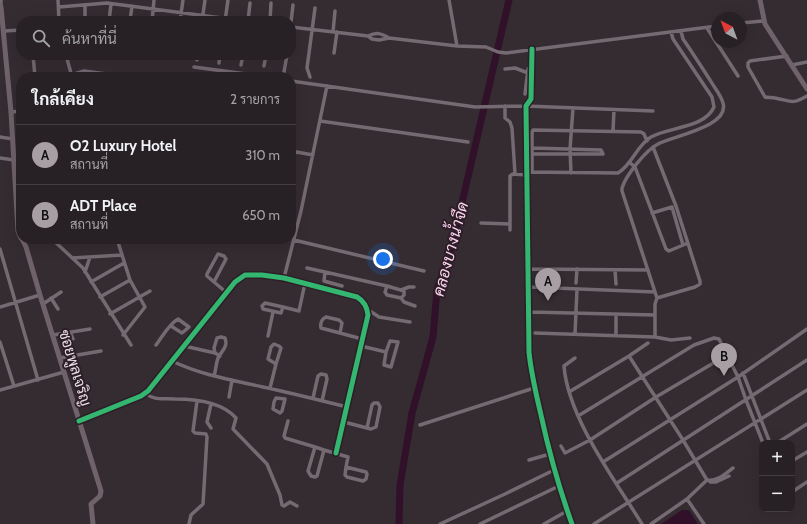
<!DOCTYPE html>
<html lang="th">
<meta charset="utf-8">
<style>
:root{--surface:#272125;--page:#2f292d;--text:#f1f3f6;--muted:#a4a3a7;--line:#433e42;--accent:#a89fa5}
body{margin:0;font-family:Cabin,Sarabun,sans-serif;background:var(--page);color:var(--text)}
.controls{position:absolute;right:12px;bottom:12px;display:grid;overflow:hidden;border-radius:8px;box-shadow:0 4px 16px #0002}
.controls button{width:36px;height:36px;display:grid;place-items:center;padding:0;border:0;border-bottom:1px solid var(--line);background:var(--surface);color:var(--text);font:20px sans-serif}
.compass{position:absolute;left:711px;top:12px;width:36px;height:36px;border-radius:50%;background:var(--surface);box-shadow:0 4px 16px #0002;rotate:319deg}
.you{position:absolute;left:383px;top:259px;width:14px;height:14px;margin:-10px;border:3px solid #fff;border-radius:50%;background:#1a73e8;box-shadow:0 0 0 6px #1a73e833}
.badge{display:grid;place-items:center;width:26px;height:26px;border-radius:50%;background:var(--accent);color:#111;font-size:13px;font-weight:700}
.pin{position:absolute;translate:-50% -33px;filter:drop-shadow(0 1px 2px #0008)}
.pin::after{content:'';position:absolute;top:21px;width:14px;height:12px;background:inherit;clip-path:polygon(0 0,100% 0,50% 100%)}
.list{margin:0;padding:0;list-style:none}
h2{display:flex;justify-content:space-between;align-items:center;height:52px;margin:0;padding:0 16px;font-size:17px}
h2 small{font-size:13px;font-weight:400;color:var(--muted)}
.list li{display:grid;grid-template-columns:26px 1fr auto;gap:12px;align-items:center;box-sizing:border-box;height:60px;padding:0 16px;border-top:1px solid var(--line)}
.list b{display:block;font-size:15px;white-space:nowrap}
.list p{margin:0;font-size:13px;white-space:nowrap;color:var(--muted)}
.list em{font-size:13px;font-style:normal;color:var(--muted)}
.icon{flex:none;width:22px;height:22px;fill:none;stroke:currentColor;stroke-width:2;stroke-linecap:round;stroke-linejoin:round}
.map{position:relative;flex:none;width:807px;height:524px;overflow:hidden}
.search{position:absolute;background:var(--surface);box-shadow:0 4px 16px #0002;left:16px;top:16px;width:280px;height:44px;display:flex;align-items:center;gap:10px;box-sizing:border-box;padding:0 14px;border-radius:16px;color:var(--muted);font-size:15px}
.panel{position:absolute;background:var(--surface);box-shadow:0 4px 16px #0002;left:16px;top:72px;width:280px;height:172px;border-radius:16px}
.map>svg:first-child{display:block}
</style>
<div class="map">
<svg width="807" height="524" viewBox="0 0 807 524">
<rect width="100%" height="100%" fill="#342c31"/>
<!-- water -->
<path fill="#301129" d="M 682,510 L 689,510 L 698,524 L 661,524 Z"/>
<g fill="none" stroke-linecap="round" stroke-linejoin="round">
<!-- river -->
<path stroke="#301129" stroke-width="7" d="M 399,524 L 400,485 L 412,413 L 433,337 L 437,290 L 451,250 L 509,0"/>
<!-- street -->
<path stroke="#756972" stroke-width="3.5" d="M 1,0 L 1,7
M 58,0 L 59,21
M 449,0 L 457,46
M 85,5 L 85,21
M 59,7 L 107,3 L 245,21
M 109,21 L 111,4
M 130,21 L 132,6
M 152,21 L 154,0
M 180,21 L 183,0
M 202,21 L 205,0
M 225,21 L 228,0
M 248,21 L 250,3
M 270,21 L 271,3
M 291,22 L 293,5
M 741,23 L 763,21
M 291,27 L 368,36 L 372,39 L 379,40 L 389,38
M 707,28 L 738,76
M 4,31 L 21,30
M 333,32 L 335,11
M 368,36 C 376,32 381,33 389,38 L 457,46 L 486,47 L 498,52 L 506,53 L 717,26
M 532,49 L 531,99 L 526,106 L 529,352 C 531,373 536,394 541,415 C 549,452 559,488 572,524
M 334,53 L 337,32
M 33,55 L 35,77
M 66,55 L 72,77
M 787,56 L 750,61 L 748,63 L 748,67 L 765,97 C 769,98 772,97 775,98 C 792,101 791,105 807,96
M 197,60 L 197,55
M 219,63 L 220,55
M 241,65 L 243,55
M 792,65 L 807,62
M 264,66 L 266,55
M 194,67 L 268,77
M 505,69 L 515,68 L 528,73
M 284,72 L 287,55
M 71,75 L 84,71 L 130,77
M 310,77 L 307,68 L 315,8
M 291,81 L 475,107 L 526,106 L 653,111
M 525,94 L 528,69 L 531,65
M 505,106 L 505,118 L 510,122 L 512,128 L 515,174
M 11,112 L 21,111
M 320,121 L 468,142
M 613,131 L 614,110
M 0,137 L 13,139
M 653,147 L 676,206 L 700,281 L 700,284 L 695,287 L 657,298
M 532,148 L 601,150 L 603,154 L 533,154
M 291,151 L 313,155
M 0,158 L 14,160
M 629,162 L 635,167 L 666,249 L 669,251 L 688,243
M 291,171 L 295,152
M 527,172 L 618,173 C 632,165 637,145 651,137 C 669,127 705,128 714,107 L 712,97 L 673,39 L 671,32
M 532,172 L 532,132 L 533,130 L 641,132 L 644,134 L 647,141
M 571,173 L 570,149 L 573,108
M 672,207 L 683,245
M 652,213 L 672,207
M 481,223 L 510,224
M 510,230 L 510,176 L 513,174 L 527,175
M 52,239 L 83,268 L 131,345
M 117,239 L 130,280 L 145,307 L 123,335
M 294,240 L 424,271
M 0,249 L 38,380
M 218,254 L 224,256 L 226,259 L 214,282 L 207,276 L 207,274 Z
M 72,258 L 122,255
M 307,268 L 325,272
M 529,269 L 648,270
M 615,270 L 616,284
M 85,272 L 90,257
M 284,278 L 301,211 L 327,86
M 91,282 L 124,263
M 214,282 L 227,293
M 576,283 L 577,269
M 342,286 L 324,281 L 325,272 L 387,286
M 529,287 L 655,292
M 401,290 L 409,287 L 414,287
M 100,297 L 130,280
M 51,298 L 58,309
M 401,298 L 404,295 L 404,291 L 387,286 L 385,292 L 387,295 L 401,298 L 404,302 L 415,306
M 265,303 L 283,307 L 281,313 L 263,309 L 262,306 Z
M 43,304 L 61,292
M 0,307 L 40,295
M 283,307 L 299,311 L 305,283
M 367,309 L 379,317 L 410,322
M 529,312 L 655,315
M 110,314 L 150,291
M 326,317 L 339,320 L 342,323 L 340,333 L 321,328 C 320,323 322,319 326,317 Z
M 70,332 L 73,339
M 340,333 L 362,339
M 535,333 L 655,337 L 671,340 L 690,338
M 575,334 L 577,289
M 53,335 L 90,329
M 616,335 L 616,314
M 268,336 L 273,312
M 655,337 L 655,304 L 657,298 L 622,191 L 622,188 C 626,175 646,150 658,144 C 672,136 730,127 723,103 C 721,95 714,87 710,80 C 701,66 692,52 683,39 L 681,31
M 0,342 L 14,386
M 274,344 L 279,346 L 281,348 L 276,364 L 268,359 L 271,347 Z
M 156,345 C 162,337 169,324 178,319 L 189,327 L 182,333 L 171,326
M 184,346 L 215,353
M 361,346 L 386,352 L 384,365 L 391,367 L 398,342 L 390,341 L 386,352
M 629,356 L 683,440 L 707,480
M 60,358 L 101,351
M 575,358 L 564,366 C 568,418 615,480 642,524
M 172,361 C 201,375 232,380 263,387 C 291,393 319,400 347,407
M 743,373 L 770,443
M 214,376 C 216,370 216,361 219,356 C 223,350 228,346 225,338 L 221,337 L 217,338 L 214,348 L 215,353 L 220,356
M 270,388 L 276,364
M 0,390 L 64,372
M 569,392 L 629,356 L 648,343
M 145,393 C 155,401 162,398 175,399 C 195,399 222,402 236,418 L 233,429 L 267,464 L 280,495 L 282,505 L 284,506 L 290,502 L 297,506
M 229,397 L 232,380
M 276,398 L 285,399 L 282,411 L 280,413 L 273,409 L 274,402 Z
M 313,398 L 318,376 L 321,374 L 326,375 L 327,379 L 322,401
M 374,403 L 378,403 L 380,407 L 376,427 L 371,429 L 367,428 L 372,405 Z
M 578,416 L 694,345 L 714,338 L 719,339 L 738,377 L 746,400 L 763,443
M 79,421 L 141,396 L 148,391 L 235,282 L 245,275 L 262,275 L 284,278 L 357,297 C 364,301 367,306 368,315 L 336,453
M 288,421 L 284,436 L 285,438 L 315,447
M 344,422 L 367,428
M 420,425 L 534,388
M 211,428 L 207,422 L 211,404
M 777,443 L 807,424
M 561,446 L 565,453 L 590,440 L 656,397 L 727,355
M 315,447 L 324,450 L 317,476 L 315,477 L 311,476 L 308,471 Z
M 324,450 L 348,457 L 346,467
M 529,460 L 550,454
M 792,461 L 807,452
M 603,462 L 738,377 L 807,329
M 346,467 L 366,472 L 367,474 L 366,479 L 363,481 L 347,477 L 345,475 Z
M 710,482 L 716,482 L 729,476
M 617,483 L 807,360
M 792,492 L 807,482
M 687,499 L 704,524
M 189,524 L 191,515 L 203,504 L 207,437 L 206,434 L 195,433 L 193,431 L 197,401
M 440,524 L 505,494 L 554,470
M 480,524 L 559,486
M 544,524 L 567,511
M 594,524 L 807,390
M 651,524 L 687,499 L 707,480 C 716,482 725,474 733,468"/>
<!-- secondary -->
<path stroke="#70626b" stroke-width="5" d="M 760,0 L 765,24 L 807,89
M 0,5 L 1,7 L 11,112 L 18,231 L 21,238
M 22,239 L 26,247 L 40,295 L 101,491 L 100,496 L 91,504 L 93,524"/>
<defs>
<path id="cycleway" d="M 532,49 L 531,99 L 526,106 L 529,352 C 531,373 536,394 541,415 C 549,452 559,488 572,524
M 79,421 L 141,396 L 148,391 L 235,282 L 245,275 L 262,275 L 284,278 L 357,297 C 364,301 367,306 368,315 L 336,453"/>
</defs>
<!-- cycleway casing -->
<use href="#cycleway" stroke="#2d1e28" stroke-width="8"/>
<!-- cycleway -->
<use href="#cycleway" stroke="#33b770" stroke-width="5"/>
</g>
<g text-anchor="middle" stroke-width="4" stroke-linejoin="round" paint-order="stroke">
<!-- street labels -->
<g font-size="15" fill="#e7dde4" stroke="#2d1e28">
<text transform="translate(75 368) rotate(73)" y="5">ซอยพูลเจริญ</text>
</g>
<!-- water labels -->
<g font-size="16" font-style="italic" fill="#fed5f0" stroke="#2d1e28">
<text transform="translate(450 249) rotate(-75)" y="6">คลองบางน้ำจืด</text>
</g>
</g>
</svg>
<div class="controls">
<button>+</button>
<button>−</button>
</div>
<svg class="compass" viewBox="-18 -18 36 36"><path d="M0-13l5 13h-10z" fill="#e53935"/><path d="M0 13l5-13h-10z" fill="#a4a3a7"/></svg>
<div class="you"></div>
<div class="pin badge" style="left:548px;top:301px">A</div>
<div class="pin badge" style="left:724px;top:376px">B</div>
<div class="search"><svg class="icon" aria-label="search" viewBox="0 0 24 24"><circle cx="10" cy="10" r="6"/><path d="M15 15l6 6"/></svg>ค้นหาที่นี่</div>
<section class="panel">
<h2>ใกล้เคียง<small>2 รายการ</small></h2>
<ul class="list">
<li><span class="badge">A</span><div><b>O2 Luxury Hotel</b><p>สถานที่</p></div><em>310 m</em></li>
<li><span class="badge">B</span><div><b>ADT Place</b><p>สถานที่</p></div><em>650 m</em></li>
</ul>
</section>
</div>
